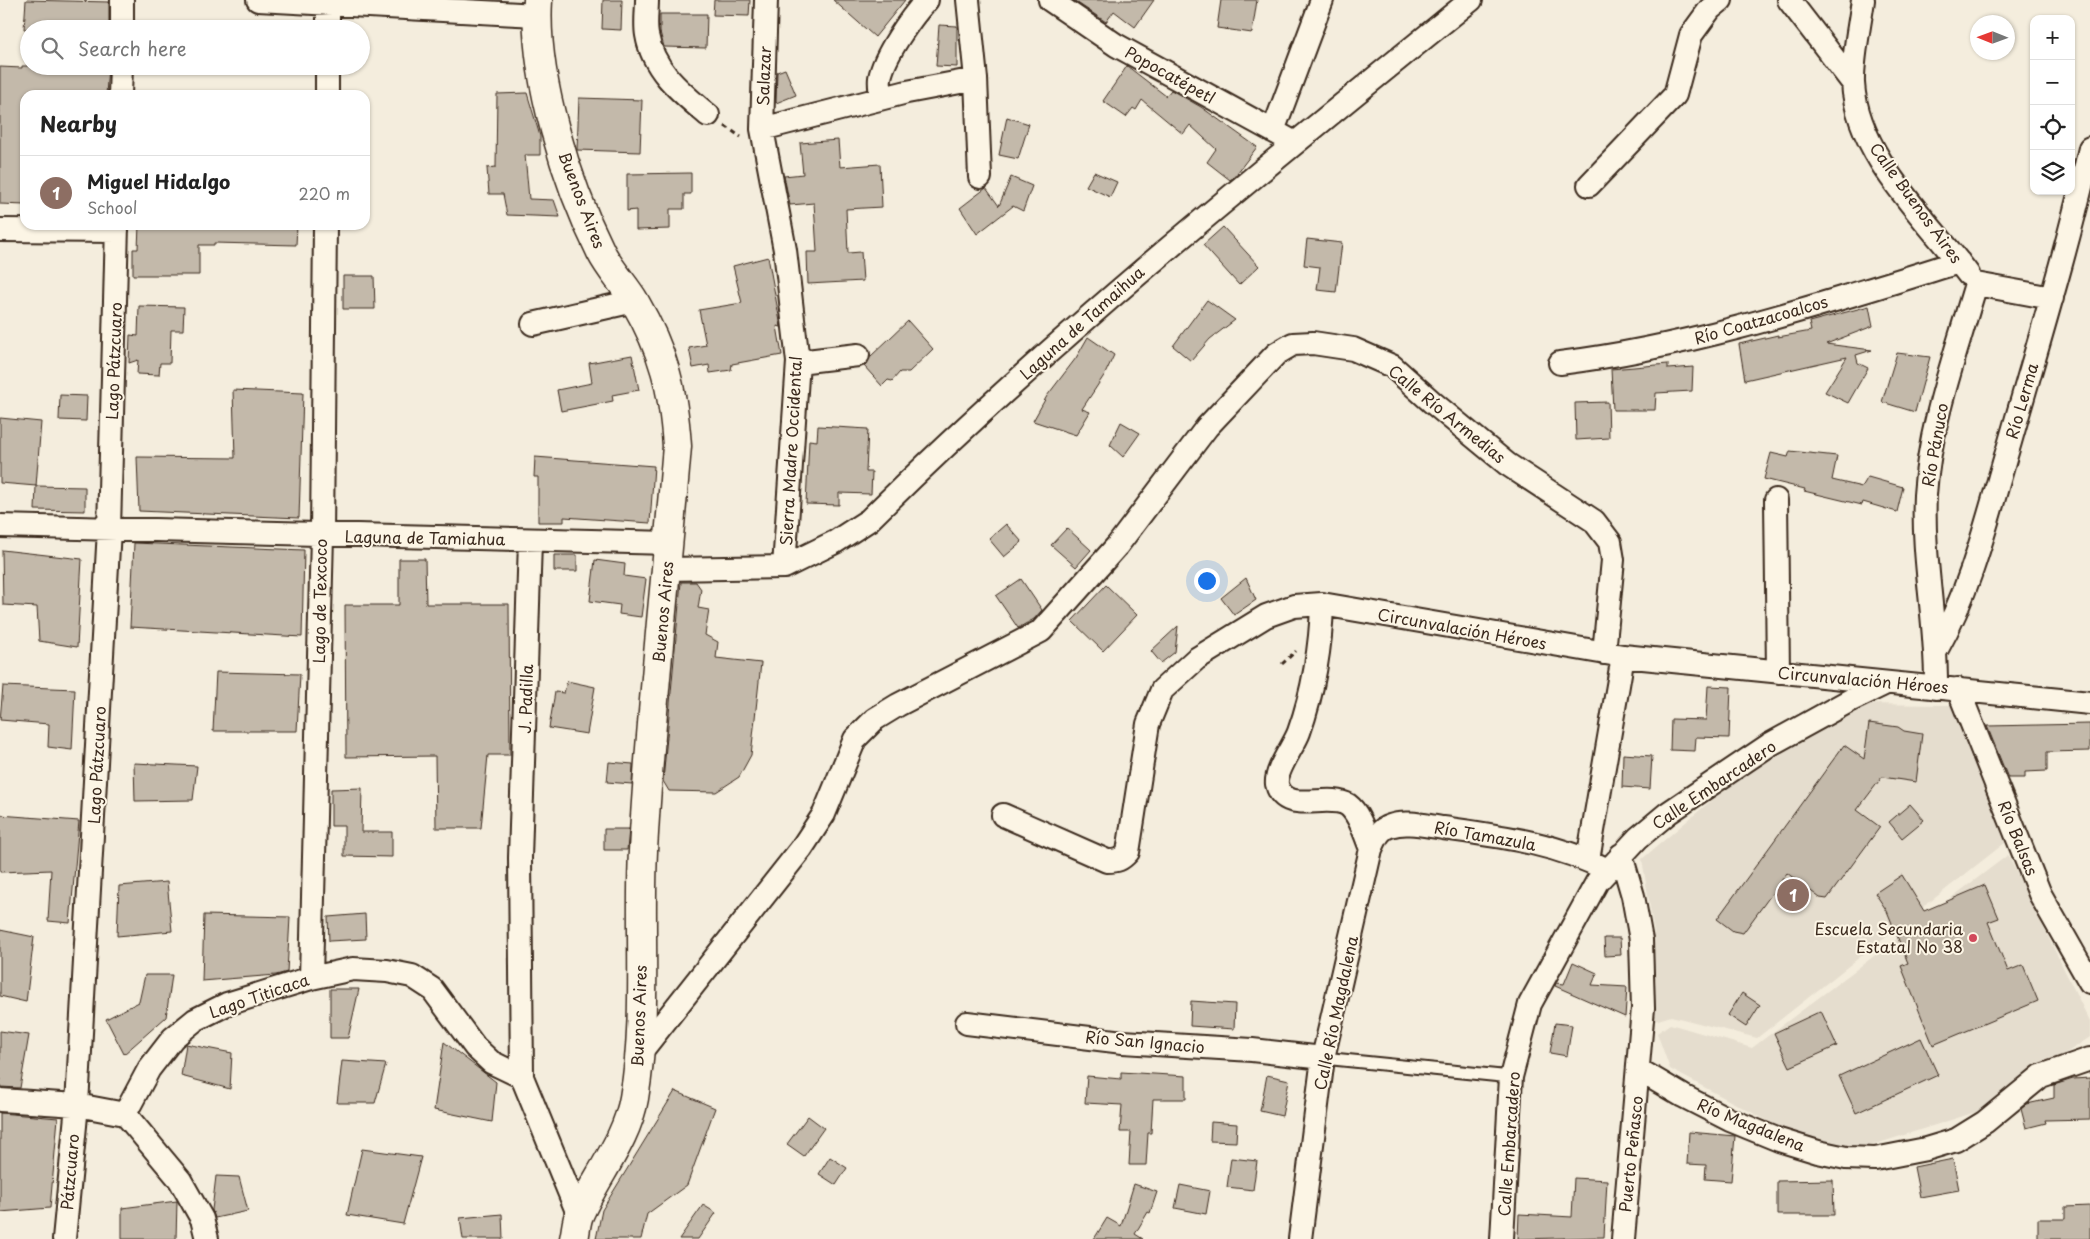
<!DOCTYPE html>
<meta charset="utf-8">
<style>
:root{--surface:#fff;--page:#f6f6f6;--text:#222;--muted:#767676;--line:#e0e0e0;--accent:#111827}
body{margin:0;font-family:"Playpen Sans",sans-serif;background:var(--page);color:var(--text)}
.controls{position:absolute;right:15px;top:15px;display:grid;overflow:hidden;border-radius:10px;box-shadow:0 1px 4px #0004}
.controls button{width:45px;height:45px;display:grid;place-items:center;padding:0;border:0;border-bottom:1px solid var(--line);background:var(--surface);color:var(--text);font:25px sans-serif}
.compass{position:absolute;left:1970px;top:15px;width:45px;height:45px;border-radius:50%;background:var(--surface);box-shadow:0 1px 4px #0004;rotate:271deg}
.you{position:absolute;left:1206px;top:580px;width:18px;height:18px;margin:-12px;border:4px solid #fff;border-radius:50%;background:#1a73e8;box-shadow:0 0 0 8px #1a73e833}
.badge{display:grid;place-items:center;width:32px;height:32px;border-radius:50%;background:var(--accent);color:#fff;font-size:16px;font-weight:700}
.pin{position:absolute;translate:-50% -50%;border:2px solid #fff;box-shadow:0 1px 5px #0006}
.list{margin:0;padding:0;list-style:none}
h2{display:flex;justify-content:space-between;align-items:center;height:65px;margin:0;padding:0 20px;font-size:21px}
h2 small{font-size:16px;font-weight:400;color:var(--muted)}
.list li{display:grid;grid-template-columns:32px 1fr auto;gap:15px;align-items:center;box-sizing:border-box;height:75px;padding:0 20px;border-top:1px solid var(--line)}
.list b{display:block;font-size:19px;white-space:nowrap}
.list p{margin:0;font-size:16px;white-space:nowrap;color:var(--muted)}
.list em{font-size:16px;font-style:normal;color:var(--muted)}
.icon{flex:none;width:28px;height:28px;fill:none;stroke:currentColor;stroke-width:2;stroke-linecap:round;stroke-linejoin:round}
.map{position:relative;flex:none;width:2090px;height:1239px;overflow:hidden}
.search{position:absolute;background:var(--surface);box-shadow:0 1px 4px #0004;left:20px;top:20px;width:350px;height:55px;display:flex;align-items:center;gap:12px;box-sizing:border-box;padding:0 18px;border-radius:28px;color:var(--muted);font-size:19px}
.panel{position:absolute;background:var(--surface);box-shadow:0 1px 4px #0004;left:20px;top:90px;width:350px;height:140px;border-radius:15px}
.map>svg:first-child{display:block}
</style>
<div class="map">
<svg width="2090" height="1239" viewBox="0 0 2090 1239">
<rect width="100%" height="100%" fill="#f4eddd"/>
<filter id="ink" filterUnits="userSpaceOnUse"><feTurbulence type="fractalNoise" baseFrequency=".02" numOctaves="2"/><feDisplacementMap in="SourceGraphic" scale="10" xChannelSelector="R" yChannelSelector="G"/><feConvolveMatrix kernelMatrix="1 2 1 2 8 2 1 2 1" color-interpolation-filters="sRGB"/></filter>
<g filter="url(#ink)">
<!-- built -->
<path fill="#e5ddce" d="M 1850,704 L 1951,705 L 2006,842 L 1757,1038 L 1671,1016 L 1655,1021 L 1654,932 L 1642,859 L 1751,767 Z
M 2008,855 L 2090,1022 L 2090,1037 L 1979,1111 L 1851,1152 L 1781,1128 L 1670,1069 L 1657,1033 L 1670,1024 L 1752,1048 Z"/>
<!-- building -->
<path fill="#c3b9aa" stroke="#3b2a1e" d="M 26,0 L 109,2 L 109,29 L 24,29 Z
M 603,0 L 622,0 L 621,30 L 602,29 Z
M 714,0 L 750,0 L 749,16 L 713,15 Z
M 833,0 L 905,0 L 875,37 Z
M 1073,0 L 1154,0 L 1135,27 L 1114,11 L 1106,22 Z
M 1221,0 L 1257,0 L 1252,33 L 1217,28 Z
M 660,14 L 707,14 L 706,48 L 664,47 L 660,32 Z
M 939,25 L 957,26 L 957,67 L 936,66 Z
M 22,66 L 108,66 L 106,95 L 25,95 L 25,205 L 0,204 L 0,67 L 22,68 Z
M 1127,66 L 1166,96 L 1171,90 L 1201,107 L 1257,147 L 1234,177 L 1230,180 L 1207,162 L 1216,149 L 1190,125 L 1183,134 L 1142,100 L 1136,110 L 1133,108 L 1126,117 L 1103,101 Z
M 785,69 L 796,95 L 776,103 L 777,72 Z
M 527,93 L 540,136 L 540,155 L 525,155 L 529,199 L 554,200 L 560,217 L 507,215 L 503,194 L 489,194 L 487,168 L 496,167 L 497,94 Z
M 579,98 L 642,100 L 640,152 L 577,150 Z
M 1007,117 L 1029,124 L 1018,159 L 999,155 Z
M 838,140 L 840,167 L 880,164 L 882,207 L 846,209 L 848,253 L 861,252 L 863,281 L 808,284 L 807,252 L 817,252 L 814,203 L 790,205 L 784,176 L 803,174 L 800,143 Z
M 1094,172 L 1117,182 L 1110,197 L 1086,186 Z
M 691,173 L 691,194 L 684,194 L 684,209 L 670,209 L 670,229 L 636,230 L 636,210 L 627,211 L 627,174 Z
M 1011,177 L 1032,186 L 1023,211 L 1013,206 L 977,234 L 960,208 L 986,188 L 999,206 Z
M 139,225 L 297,225 L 296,245 L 214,243 L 214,245 L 199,245 L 199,275 L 133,275 L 133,249 L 138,249 Z
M 1223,227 L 1259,266 L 1239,285 L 1203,245 Z
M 1307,239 L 1342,243 L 1336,292 L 1317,290 L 1320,267 L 1304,265 Z
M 768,257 L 781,327 L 777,326 L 782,355 L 732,364 L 731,370 L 710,373 L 709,365 L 693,368 L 689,348 L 706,345 L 699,310 L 742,303 L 733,266 Z
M 343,276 L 374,276 L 375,309 L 343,309 Z
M 1207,300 L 1235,320 L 1210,339 L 1191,361 L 1173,346 Z
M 139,306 L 184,307 L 183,330 L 171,330 L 170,363 L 160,363 L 159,375 L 137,374 L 138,360 L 129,363 L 130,335 L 138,336 Z
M 1869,306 L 1873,326 L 1826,344 L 1872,350 L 1856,355 L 1858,363 L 1868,368 L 1848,403 L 1825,392 L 1847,357 L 1745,380 L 1739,344 L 1778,335 L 1778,337 L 1811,331 L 1809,322 Z
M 908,321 L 933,349 L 909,372 L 900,372 L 892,381 L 888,380 L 882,386 L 864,366 L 871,356 Z
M 1088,337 L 1114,355 L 1105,374 L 1082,409 L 1090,412 L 1076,435 L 1033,421 L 1047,396 L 1076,358 Z
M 1897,353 L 1930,357 L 1915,412 L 1882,402 Z
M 632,355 L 639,390 L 612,395 L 613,401 L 561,411 L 557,390 L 592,383 L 589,363 Z
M 1668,364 L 1668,369 L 1693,367 L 1692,391 L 1656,393 L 1655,410 L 1613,410 L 1611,369 Z
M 233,390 L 303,393 L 299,518 L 139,511 L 137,457 L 235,458 Z
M 60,395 L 87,396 L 86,421 L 59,420 Z
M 1608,402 L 1609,438 L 1576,440 L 1575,403 Z
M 0,418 L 41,422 L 36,486 L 0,483 Z
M 1121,422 L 1140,433 L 1123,457 L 1110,445 Z
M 818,426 L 868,429 L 866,472 L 872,472 L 871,494 L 839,493 L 839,505 L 806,504 L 809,440 L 817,441 Z
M 1790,451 L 1837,456 L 1832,480 L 1862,487 L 1868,477 L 1903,487 L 1897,512 L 1863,502 L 1862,505 L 1804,491 L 1805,489 L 1764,479 L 1771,453 L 1788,457 Z
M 535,457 L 654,466 L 650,523 L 564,517 L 564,522 L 538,522 L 538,477 L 534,477 Z
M 36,486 L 85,487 L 85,511 L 35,510 Z
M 1006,524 L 1022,542 L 1004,557 L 989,539 Z
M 1067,528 L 1091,550 L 1076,567 L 1051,545 Z
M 134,543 L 304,550 L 302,637 L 130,627 Z
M 2,550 L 82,559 L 77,647 L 39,641 L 37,607 L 3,605 Z
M 554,555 L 577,555 L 577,571 L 554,571 Z
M 399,559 L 425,559 L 426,604 L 509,604 L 510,755 L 488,755 L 481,828 L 436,828 L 435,756 L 346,757 L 345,605 L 399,605 Z
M 595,560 L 625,564 L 624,576 L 646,579 L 641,617 L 619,614 L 620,605 L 590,601 Z
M 1246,578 L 1256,600 L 1234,615 L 1221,598 Z
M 1021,579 L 1042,610 L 1034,619 L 1018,628 L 996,596 Z
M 681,582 L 696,582 L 701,589 L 698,608 L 709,610 L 705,635 L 718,642 L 716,658 L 761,663 L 751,755 L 739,777 L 716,792 L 669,791 L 663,781 Z
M 1106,585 L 1137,615 L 1103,651 L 1072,621 Z
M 1178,626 L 1175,652 L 1161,663 L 1151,651 Z
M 216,672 L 300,674 L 297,731 L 213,731 Z
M 567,681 L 595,687 L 587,734 L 549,728 L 555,692 L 564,693 Z
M 3,686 L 75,689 L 72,750 L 48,747 L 49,724 L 0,720 Z
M 1708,686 L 1731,687 L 1729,738 L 1696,737 L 1695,751 L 1670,750 L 1671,719 L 1706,720 Z
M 1869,723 L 1898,727 L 1904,731 L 1922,734 L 1916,782 L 1882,777 L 1857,810 L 1880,827 L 1827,899 L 1820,898 L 1787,873 L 1743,933 L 1733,931 L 1717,919 L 1844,745 L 1864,759 Z
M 2090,724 L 2090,751 L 2047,752 L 2047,771 L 2025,772 L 2025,778 L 2008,778 L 1987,726 Z
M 1623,754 L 1652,756 L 1650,789 L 1622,787 Z
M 609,762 L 633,764 L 632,784 L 607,782 Z
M 134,763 L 197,766 L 193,800 L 135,801 Z
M 362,788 L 361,832 L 392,832 L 392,857 L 344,856 L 344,826 L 331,826 L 331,789 Z
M 1910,804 L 1924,820 L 1902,838 L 1889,822 Z
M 0,815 L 79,821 L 70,923 L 48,921 L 51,870 L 0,872 Z
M 604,829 L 629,829 L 627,850 L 604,850 Z
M 1902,875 L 1924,911 L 1985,885 L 1999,918 L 1988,922 L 2008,971 L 2023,965 L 2038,1001 L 1933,1045 L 1901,966 L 1908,963 L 1887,911 L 1875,893 Z
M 167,882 L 172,931 L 117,936 L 119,886 Z
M 365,914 L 366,939 L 329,941 L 328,917 Z
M 204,915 L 290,917 L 287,972 L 276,975 L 202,981 Z
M 0,930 L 34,937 L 26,1002 L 0,996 Z
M 1604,938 L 1620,938 L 1621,955 L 1605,956 Z
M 1573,962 L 1597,973 L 1592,985 L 1627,987 L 1625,1017 L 1555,986 L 1556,983 L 1564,984 Z
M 145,975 L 172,975 L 166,1017 L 124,1054 L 106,1019 L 139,1002 Z
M 330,989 L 359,989 L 348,1038 L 330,1038 Z
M 1742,993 L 1760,1005 L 1746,1027 L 1728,1015 Z
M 1191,1001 L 1235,1004 L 1234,1029 L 1190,1026 Z
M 1821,1011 L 1837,1046 L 1790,1067 L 1774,1033 Z
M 1555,1023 L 1572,1025 L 1567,1056 L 1550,1053 Z
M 0,1031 L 29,1035 L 20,1088 L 0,1087 Z
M 1921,1038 L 1938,1075 L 1856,1113 L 1839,1076 Z
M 444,1042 L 496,1082 L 492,1122 L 434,1110 Z
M 186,1044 L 232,1053 L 230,1089 L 181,1076 Z
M 342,1061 L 386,1064 L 375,1103 L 337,1103 Z
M 1121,1072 L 1186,1076 L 1186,1099 L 1153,1099 L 1151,1133 L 1148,1133 L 1146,1165 L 1129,1165 L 1131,1132 L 1120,1132 L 1122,1105 L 1085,1103 L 1087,1076 L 1121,1079 Z
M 1267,1075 L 1289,1080 L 1282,1116 L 1260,1111 Z
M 2090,1078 L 2090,1119 L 2045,1120 L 2046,1123 L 2026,1128 L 2021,1109 L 2027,1104 L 2054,1098 L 2054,1085 L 2073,1079 Z
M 675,1091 L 715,1108 L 687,1185 L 647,1214 L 641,1239 L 596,1239 L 602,1210 Z
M 0,1113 L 58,1118 L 50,1208 L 0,1212 Z
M 808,1116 L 824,1128 L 804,1156 L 787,1144 Z
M 1211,1122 L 1237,1124 L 1236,1142 L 1210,1141 Z
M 1689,1132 L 1735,1136 L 1731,1181 L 1705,1179 L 1706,1165 L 1687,1164 Z
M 362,1149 L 421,1157 L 403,1224 L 347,1215 Z
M 830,1157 L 847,1168 L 836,1185 L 819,1174 Z
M 1231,1158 L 1257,1161 L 1253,1190 L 1227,1187 Z
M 1953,1159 L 1959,1190 L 1920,1197 L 1914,1167 Z
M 216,1176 L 239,1177 L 248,1211 L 215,1218 L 212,1210 Z
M 1574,1178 L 1607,1180 L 1604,1237 L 1518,1239 L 1519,1214 L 1572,1217 Z
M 1833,1180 L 1834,1215 L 1777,1215 L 1777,1181 Z
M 1134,1184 L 1157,1192 L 1150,1213 L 1148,1212 L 1135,1234 L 1143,1239 L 1094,1239 L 1107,1218 L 1121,1226 Z
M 1180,1185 L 1210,1191 L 1206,1214 L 1175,1208 Z
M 177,1201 L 176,1239 L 122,1239 L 122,1208 Z
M 703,1205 L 716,1213 L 698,1239 L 679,1239 Z
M 2090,1206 L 2090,1239 L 2038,1239 L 2038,1219 L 2065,1219 L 2065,1207 Z
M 502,1214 L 503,1239 L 463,1239 L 460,1218 Z"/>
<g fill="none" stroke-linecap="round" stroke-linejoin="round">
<defs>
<path id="lane" d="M 1323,1058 L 1511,1077"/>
<path id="street" d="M 258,0 L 537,15
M 647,0 C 647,11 645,24 647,35 C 653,71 682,93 708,115
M 766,0 L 762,129 L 785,250 L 798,362 L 784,567
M 968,0 L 976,79 L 980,177
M 1050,0 L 1116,45 L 1295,143
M 1789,0 L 1853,83
M 1863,0 C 1860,23 1852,61 1853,83 C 1857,156 1927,219 1968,274
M 122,29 L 122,0
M 328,29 L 328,0
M 120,95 L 121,66
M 327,95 L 327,66
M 881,98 C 881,92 879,85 880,78 C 884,56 911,17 927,0
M 762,129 L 907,92 L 976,79
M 1273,131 L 1322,0
M 1589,185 L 1675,95 L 1691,35 L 1710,9 L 1721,0
M 117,225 L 109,529 L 77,1105 L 125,1114 L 180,1180 L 202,1219 L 207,1239
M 0,230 L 117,231
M 533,324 L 634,301
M 798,362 L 858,355
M 1560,363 C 1697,346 1828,302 1959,262
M 1776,500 L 1778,672
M 0,526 L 670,543
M 667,569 L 784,567 L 835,542 L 869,520 C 1058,333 1265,167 1471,0
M 1322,604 C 1321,646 1313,693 1299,732 C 1294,746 1275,770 1277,784 C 1284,816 1328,792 1348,805 C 1360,814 1365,835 1371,849
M 1937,649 C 1973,585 1989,512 2010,442 C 2038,344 2068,247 2090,148
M 1936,688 C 1937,623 1922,559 1925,495 C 1929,431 1951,368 1969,307 L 1976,284 L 2052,298
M 1958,689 L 2040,894 L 2090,982
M 1003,815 L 1107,861 C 1117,861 1121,860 1128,852 L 1148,724 L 1162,690 L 1196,659 L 1266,616 L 1294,606 L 1322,604 L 1623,656 L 2090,703
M 1621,855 L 1633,896 L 1641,940 L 1643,1008 L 1623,1239
M 1588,860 L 1623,656
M 311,978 L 322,535 L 325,225
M 967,1023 L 1123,1042 L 1252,1050 L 1323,1058
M 640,1053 L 801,849 L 824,814 L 855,739 L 875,719 L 898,705 L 1041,631 L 1117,546 L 1207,427 L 1276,354 L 1293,344 L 1313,343 L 1353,349 L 1392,366 L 1432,402 L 1507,464 L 1594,521 L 1610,542 L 1613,560 L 1604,653
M 1639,1070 L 1683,1096 L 1730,1120 L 1779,1140 L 1818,1152 L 1846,1158 L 1875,1159 L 1926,1149 L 1956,1140 L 1985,1122 L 2041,1076 L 2090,1059
M 522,1077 L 579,1216
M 0,1100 L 77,1105 L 64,1239
M 125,1114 L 149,1069 L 173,1038 L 195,1020 L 227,1004 L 311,978 L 353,969 L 387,971 L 412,976 L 432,989 L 475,1047 L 491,1062 L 522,1077 L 520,858 L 530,541
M 1300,1239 L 1323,1058 L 1371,849 C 1376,839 1379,829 1390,826 C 1406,820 1427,826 1443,828 C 1499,836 1557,843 1607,870
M 1502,1239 L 1511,1077 L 1530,1004 L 1597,882 L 1638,838 L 1668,813 L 1769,745 L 1849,701 L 1886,683"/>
<path id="secondary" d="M 538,0 C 533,77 567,184 601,252 C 610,270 625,285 635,302 C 664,352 673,389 677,446 C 666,581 650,716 643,851 C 639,933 648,1017 634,1098 C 627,1140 596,1176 579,1215 C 576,1222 576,1231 574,1239"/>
</defs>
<!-- lane casing -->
<use href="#lane" stroke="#3b2a1e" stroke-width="15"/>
<!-- street casing -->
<use href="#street" stroke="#3b2a1e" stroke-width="26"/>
<!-- secondary casing -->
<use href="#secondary" stroke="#3b2a1e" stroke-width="31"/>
<!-- path -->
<path stroke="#3b2a1e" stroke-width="3" stroke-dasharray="5 4" stroke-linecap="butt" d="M 725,126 L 741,137
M 1282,664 L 1296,651"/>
<!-- lane -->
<use href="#lane" stroke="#fcf5e5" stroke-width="11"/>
<!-- street -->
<use href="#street" stroke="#fcf5e5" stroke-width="22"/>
<!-- secondary -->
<use href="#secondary" stroke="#fcf5e5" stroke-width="28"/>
</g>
</g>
<!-- markers -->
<circle fill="#d1495b" stroke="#fcf5e5" stroke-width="2" cx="1973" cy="938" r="5"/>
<g text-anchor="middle" stroke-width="4" stroke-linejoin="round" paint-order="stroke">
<!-- street labels -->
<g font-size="16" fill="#3b2a1e" stroke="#fcf5e5">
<text transform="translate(1170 75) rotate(29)" y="6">Popocatépetl</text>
<text transform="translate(764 76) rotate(-88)" y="6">Salazar</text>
<text transform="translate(582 200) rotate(69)" y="6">Buenos Aires</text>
<text transform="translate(1916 203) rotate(54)" y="6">Calle Buenos Aires</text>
<text transform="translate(1761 320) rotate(-16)" y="6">Río Coatzacoalcos</text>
<text transform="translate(1082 323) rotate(-42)" y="6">Laguna de Tamaihua</text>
<text transform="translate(114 361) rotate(-88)" y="6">Lago Pátzcuaro</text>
<text transform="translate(2022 401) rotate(-74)" y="6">Río Lerma</text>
<text transform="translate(1447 414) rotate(39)" y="6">Calle Río Armedias</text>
<text transform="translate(1935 445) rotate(-80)" y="6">Río Pánuco</text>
<text transform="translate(791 451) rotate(-87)" y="6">Sierra Madre Occidental</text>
<text transform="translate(425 538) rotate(1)" y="6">Laguna de Tamiahua</text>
<text transform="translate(320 601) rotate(-89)" y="6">Lago de Texcoco</text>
<text transform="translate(663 612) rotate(-85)" y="6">Buenos Aires</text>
<text transform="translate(1462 629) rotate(10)" y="6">Circunvalación Héroes</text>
<text transform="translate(1863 680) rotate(5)" y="6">Circunvalación Héroes</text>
<text transform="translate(526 699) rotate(-88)" y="6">J. Padilla</text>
<text transform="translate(97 765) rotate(-87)" y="6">Lago Pátzcuaro</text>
<text transform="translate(1714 785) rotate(-34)" y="6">Calle Embarcadero</text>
<text transform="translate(1485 836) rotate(10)" y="6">Río Tamazula</text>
<text transform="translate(2018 838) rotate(68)" y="6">Río Balsas</text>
<text transform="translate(259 996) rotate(-19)" y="6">Lago Titicaca</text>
<text transform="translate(1336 1013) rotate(-78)" y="6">Calle Río Magdalena</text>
<text transform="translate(639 1016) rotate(-88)" y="6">Buenos Aires</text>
<text transform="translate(1145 1042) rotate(5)" y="6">Río San Ignacio</text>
<text transform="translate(1751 1125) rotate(22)" y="6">Río Magdalena</text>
<text transform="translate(1509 1144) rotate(-86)" y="6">Calle Embarcadero</text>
<text transform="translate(1631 1154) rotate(-84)" y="6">Puerto Peñasco</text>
<text transform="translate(70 1172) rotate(-85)" y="6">Pátzcuaro</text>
</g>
<!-- poi labels -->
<g font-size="16" fill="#3b2a1e" stroke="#fcf5e5" text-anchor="end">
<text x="1963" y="935">Escuela Secundaria<tspan x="1963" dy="18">Estatal No 38</tspan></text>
</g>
</g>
</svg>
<div class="controls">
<button>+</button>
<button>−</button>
<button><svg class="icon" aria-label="locate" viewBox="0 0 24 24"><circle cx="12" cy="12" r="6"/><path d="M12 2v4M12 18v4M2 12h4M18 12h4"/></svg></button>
<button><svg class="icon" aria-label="layers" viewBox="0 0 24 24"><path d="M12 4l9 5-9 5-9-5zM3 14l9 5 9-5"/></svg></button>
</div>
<svg class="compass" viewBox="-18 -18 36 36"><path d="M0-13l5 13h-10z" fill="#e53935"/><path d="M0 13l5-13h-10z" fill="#767676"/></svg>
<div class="you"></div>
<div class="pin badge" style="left:1793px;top:895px;background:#8d6e63">1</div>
<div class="search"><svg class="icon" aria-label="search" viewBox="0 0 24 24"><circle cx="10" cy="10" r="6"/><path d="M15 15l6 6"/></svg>Search here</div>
<section class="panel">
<h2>Nearby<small></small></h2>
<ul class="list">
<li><span class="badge" style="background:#8d6e63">1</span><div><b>Miguel Hidalgo</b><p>School</p></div><em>220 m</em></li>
</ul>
</section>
</div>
